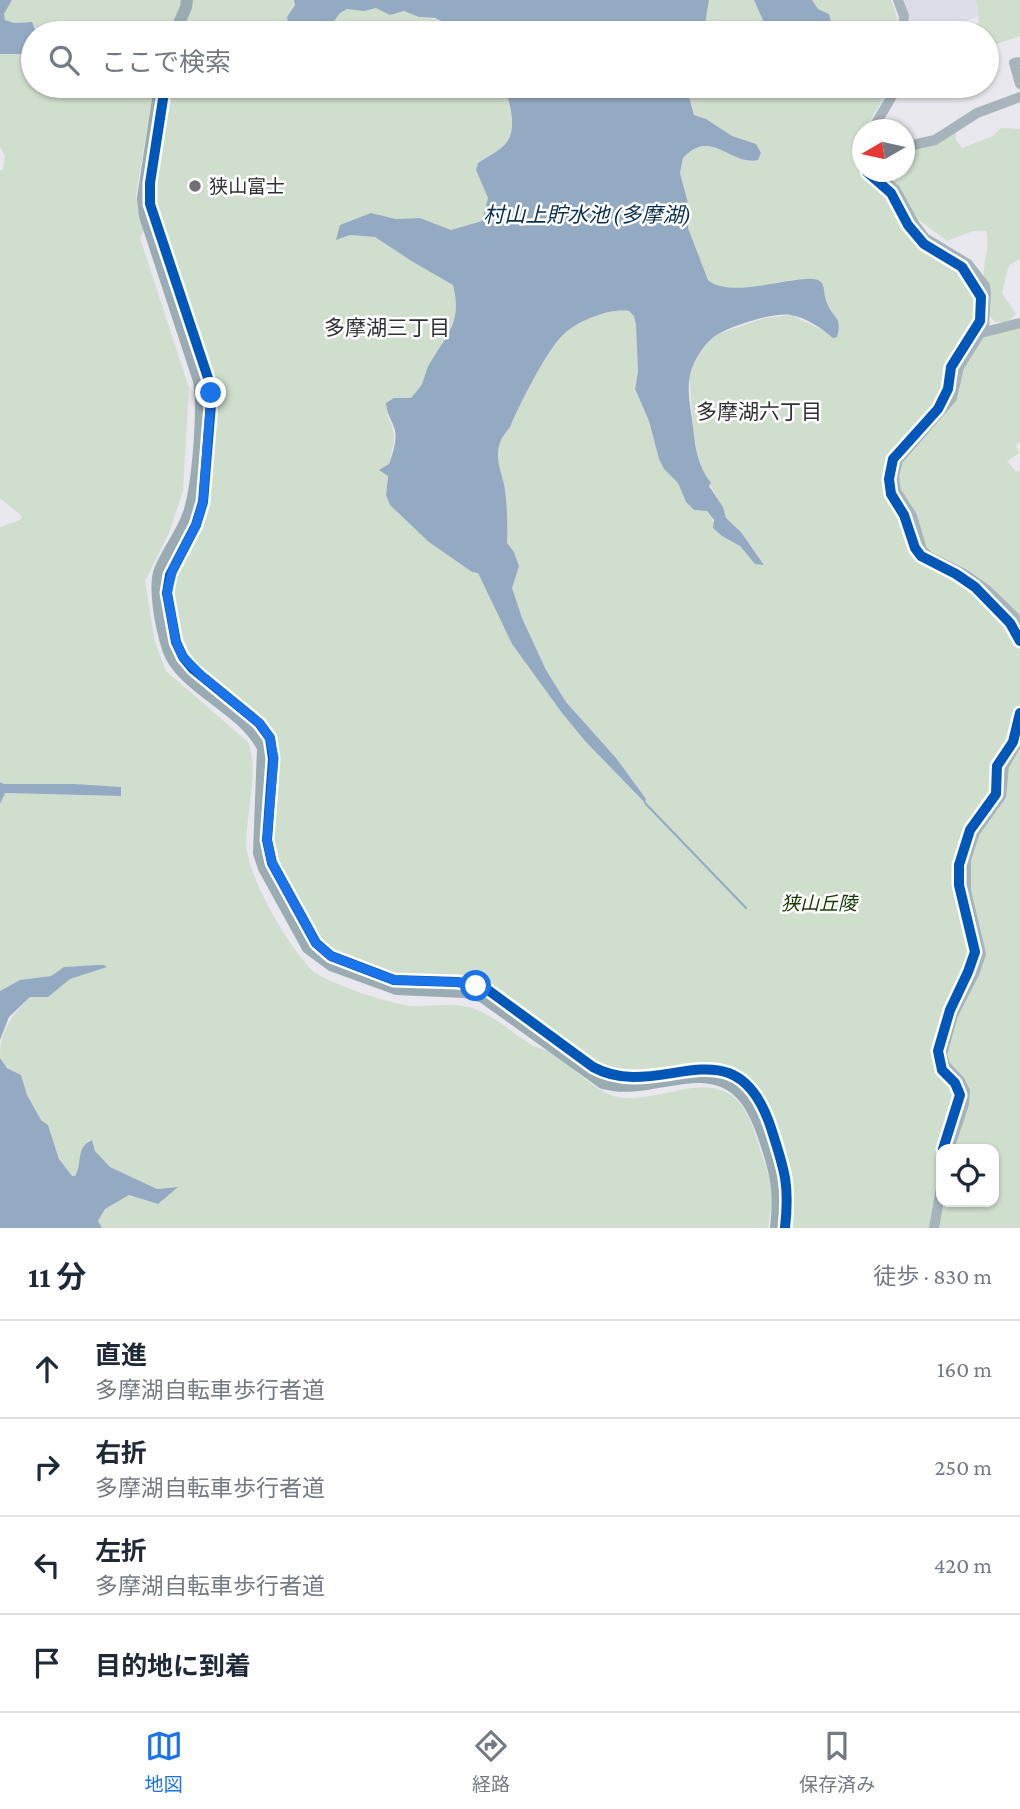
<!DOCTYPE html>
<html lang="ja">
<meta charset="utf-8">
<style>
:root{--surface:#fff;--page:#f2f2f3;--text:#1f2937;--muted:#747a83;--line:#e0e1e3;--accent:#1a73e8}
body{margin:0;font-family:"Crimson Pro","Noto Sans JP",serif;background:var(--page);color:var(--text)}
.controls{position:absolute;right:21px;bottom:21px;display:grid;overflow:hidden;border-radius:14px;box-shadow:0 2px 5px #0004}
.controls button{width:63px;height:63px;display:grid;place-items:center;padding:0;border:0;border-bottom:2px solid var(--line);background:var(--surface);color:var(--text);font:35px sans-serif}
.compass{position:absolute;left:852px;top:119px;width:63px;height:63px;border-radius:50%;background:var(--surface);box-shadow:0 2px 5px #0004;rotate:261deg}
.stop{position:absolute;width:21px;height:21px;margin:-16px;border:5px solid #1a73e8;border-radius:50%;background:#fff}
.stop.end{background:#1a73e8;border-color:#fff;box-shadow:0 2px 7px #0008}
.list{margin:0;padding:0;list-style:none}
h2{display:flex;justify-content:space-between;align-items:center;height:91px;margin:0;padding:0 28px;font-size:30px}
h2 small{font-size:23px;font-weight:400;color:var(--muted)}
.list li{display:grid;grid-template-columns:46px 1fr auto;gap:21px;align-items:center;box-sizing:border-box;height:98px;padding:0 28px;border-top:2px solid var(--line)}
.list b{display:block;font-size:26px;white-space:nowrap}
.list p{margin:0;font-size:23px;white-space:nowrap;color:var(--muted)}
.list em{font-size:23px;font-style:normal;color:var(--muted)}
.icon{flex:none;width:38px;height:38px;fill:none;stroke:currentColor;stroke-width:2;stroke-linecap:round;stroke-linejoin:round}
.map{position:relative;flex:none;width:1020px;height:1228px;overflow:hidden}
.search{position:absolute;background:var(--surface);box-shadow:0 2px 5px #0004;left:21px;right:21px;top:21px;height:77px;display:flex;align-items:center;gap:18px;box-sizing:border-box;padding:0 24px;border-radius:38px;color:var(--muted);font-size:26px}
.sheet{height:483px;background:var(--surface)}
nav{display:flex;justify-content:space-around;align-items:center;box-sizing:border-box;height:98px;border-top:2px solid var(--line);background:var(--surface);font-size:19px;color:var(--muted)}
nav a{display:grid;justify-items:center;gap:4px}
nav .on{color:var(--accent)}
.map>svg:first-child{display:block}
</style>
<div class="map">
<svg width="1020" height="1228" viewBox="0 0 1020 1228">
<rect width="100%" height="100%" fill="#e8e8ee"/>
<!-- built -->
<path fill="#dcdce8" d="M 904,0 L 976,0 L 977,17 L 961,23 L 911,23 Z"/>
<!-- green -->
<path fill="#d0decd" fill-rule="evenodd" d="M 12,0 L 182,0 L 170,33 L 36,33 L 36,29 L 29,22 L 14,23 L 5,20 L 4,14 Z
M 187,0 L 294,0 L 295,5 L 287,17 L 290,33 L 175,33 Z
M 709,0 L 754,0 L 766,27 L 772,33 L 699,33 L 705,24 Z
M 812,0 L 891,0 L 897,17 L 896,33 L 834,33 L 829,14 L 818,9 Z
M 976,0 L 1020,0 L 1020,36 L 987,47 L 987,33 L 963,33 L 979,22 Z
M 376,8 C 393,16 386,13 402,12 C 408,11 413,15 419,17 C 437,20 440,16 452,33 L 325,33 C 329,26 338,10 347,9 C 356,7 365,11 376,8 Z
M 0,54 L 22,54 L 33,58 L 33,86 L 154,86 L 136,196 L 144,230 L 140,238 L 189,388 L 183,491 L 169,533 L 145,581 L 155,642 L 166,671 L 248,742 C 259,769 247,812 246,842 C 246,875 289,948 313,971 C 327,983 393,1005 412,1006 C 435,1007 459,1001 480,1011 C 499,1020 515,1035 533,1046 C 538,1048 543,1049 548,1051 C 571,1064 588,1086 613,1096 C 634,1103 670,1091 692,1088 C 742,1082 750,1117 762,1156 C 767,1170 773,1186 772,1202 C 771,1211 769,1219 768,1228 L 102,1228 L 98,1221 L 105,1209 L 129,1195 L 157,1204 L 177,1187 L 157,1189 L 110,1167 L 95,1151 L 93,1141 L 89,1140 C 77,1152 83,1164 75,1176 L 72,1176 C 58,1164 56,1145 49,1128 C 45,1119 49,1128 42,1120 C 39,1117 28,1098 26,1093 C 24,1088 24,1082 21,1078 C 16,1068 2,1070 0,1056 C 0,1029 13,1015 30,997 L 42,997 L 70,979 L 106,967 L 104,965 L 64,967 L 51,976 L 20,980 L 0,991 L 0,804 L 4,793 L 120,796 L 121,787 L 4,784 L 0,782 L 0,527 L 20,520 L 22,516 L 0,498 L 0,171 L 3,169 L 5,156 L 0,147 Z
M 160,86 L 281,86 L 280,91 L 283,98 L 295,91 L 297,86 L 500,86 C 508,93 509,102 511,111 C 516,144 503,147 478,163 L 476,170 L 488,198 L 482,221 L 451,230 L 420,218 L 396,219 L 371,213 L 337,240 L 350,235 L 375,237 L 413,262 L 453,285 C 461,323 449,332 430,363 C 426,369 425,377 422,384 C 419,389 415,393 411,398 L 394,398 L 387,415 C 399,437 393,443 389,465 C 387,475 387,485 386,495 L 429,542 L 472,572 L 478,573 L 512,644 L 562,713 L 585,741 L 644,803 L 616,758 L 566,702 L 546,670 L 522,618 L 511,588 L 519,566 L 514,552 L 507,544 C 508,530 507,503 505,490 C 503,474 494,460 500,443 C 502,436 508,431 511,425 C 518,405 550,346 565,333 C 580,320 610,308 629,311 L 634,316 L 636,325 L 638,372 L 635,386 L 636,393 L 649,421 L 659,459 L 664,469 L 678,483 L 686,502 L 694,510 L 707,511 L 722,536 L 740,546 L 750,559 L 764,564 L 741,532 L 726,518 L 723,507 L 701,469 L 694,437 L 689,376 L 697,357 L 707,344 L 718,334 L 765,318 L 791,315 L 837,337 C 842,317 835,320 828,306 C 824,299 823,291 822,283 C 790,268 736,305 708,280 L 688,228 L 689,207 L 680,173 L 683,158 C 711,128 731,165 758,160 L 761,153 C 749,140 748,143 733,137 C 719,130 709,119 694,115 L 686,86 L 891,86 L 865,129 L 862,130 L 858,149 L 860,170 L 887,195 L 921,247 L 961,271 L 977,298 L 975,322 L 984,336 L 1020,327 L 1020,442 L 1016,445 L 1019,453 L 1007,461 L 1016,472 L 1020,470 L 1020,1228 L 776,1228 L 779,1201 L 760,1122 L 719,1079 L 614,1086 L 483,997 L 397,989 L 308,948 L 264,868 L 263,748 L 177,664 L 158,579 L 184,526 L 201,398 L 145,216 ZM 941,1149 L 994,1149 L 994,1202 L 941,1202 Z
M 956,128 L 956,140 L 962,148 L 993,136 L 1001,128 L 1020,129 L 1020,259 L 1009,265 L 1002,293 L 1016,314 L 1008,322 L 995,322 C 984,312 983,284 984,269 C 985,256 990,244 986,231 L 973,231 L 947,241 L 919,220 L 899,191 L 878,172 L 904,172 L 905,149 Z"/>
<!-- water -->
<path fill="#94aac3" d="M 0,0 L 12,0 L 4,14 L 5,20 L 14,23 L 32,22 L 36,32 L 33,33 L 33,58 L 22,54 L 0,54 Z
M 294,0 L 709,0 L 705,24 L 699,33 L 452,33 L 445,23 L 435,18 L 419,17 L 404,11 L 390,15 L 376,8 L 364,11 L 347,9 L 340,13 L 325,33 L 290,33 L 287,17 L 295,5 Z
M 754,0 L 812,0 L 818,9 L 829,14 L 834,33 L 772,33 L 766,27 Z
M 500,86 L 686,86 L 694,115 L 706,119 L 732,136 L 756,144 L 761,153 L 758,160 C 731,166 711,127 683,158 L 680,173 L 689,207 L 688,228 L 708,280 C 733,302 808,269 821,282 C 825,286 824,298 827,303 C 833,319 843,316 837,337 L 833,338 C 821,328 807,318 791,315 C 774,312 733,325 718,334 C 706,342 697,355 692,368 C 685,386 691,409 693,427 C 695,447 698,467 711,483 L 709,486 L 723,507 L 726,518 L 741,532 L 764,565 L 755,564 L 740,546 L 722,536 L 713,528 L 714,520 L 707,511 L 694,510 L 686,502 L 678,483 L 664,469 L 659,459 L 649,421 L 635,389 L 638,372 L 636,325 L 634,316 L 629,311 C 610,308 580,320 565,333 C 549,346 519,405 511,425 C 508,431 502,436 500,443 C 494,460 503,474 505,490 C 507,503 508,530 507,543 L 514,552 L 519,566 L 512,588 L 522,618 L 546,670 L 566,702 L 616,758 L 646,799 L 645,803 L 585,741 L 562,713 L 512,644 L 478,573 L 472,572 L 429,542 L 390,505 L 386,495 L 388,476 L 379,470 L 389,464 C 393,453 397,441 395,430 C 392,420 387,415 386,403 L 394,398 L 411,398 C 415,393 419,389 422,384 C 425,377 426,369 430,363 C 448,333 462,322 453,285 L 413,262 L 375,237 L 350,235 L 336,240 L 340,225 L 371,213 L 396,219 L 420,218 L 451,230 L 482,221 L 488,198 L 476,170 L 478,163 C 503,147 516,144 511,111 C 509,102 508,93 500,86 Z
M 0,782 L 4,784 L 74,784 L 121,787 L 121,796 L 5,793 L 0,804 Z
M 97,965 L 104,965 L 107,967 L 70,979 L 48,997 L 30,997 L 9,1017 L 0,1040 L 0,991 L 20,980 L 51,976 L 64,967 Z
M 0,1058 L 7,1068 L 21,1075 L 27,1095 L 41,1120 L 48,1125 L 59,1159 L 72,1176 L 75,1176 C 83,1164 75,1147 92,1140 L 95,1151 L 110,1167 L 157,1189 L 178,1187 L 158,1204 L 129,1195 L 105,1209 L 98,1221 L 102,1228 L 0,1228 Z"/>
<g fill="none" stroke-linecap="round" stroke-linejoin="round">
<!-- stream -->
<path stroke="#94aac3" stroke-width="2" d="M 645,803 L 746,908"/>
<!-- minor -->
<path stroke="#a7b4bb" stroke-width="10" d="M 898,0 L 904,16 L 903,33
M 1020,62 L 1014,63 L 1020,84
M 872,130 L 898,86
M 904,147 L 935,140 L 977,113 L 1020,97
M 873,172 L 895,189 L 915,225 L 925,238 L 968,264 L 985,286 L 986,293 L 984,327 L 959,367 L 952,398 L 898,460 L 894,476 L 896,491 L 912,516 L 922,550 L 928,556 L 966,575 L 987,590 L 1014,616 L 1020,625
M 981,333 L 1020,323
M 949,1149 L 964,1104 L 965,1091 L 960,1081 L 945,1065 L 942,1055 L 953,1015 L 974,974 L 981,954 L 966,891 L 966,860 L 975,832 L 1001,796 L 1004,766 L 1016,745 L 1020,734
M 934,1228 L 941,1188"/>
<!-- major -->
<path stroke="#9aabb2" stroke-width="12" d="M 175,33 L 186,7 L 187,0
M 160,86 L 143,198 L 145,216 L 199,381 C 204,411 198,484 189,513 C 182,534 168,550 160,570 C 153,588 162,630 168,649 C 182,689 243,707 263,748 L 259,853 L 264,868 L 308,948 L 331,965 L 397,989 L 465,992 L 483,997 L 603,1083 C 635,1092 667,1077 699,1077 C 741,1077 755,1109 766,1143 C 777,1175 780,1194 776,1228"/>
<defs>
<path id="cycleway" d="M 165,86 L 150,183 L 150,204 L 208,378 L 211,404 L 203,502 L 196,525 L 170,575 L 167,593 L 176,642 L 183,657 L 193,669 L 259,723 L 270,738 L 273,759 L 267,840 L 272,863 L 316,943 L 331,956 L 394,980 L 457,982 L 471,984 L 488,990 L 593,1067 C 660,1104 735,1018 771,1128 C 784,1169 790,1183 785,1228
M 867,172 L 891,193 L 908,225 L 924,244 L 962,267 L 981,297 L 980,321 L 951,367 L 948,389 L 938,409 L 893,459 L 889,479 L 891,494 L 904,515 L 915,548 L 921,556 L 956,574 L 975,587 L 1010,623 L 1020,641
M 943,1149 L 960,1095 L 955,1083 L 942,1070 L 938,1051 L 950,1010 L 968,972 L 975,952 L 959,885 L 959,865 L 970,830 L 996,794 L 997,766 L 1013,742 L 1020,713"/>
</defs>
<!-- cycleway casing -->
<use href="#cycleway" stroke="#fff" stroke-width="15"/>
<!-- cycleway -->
<use href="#cycleway" stroke="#0057b8" stroke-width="10"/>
</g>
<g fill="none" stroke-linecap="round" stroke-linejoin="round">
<!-- route -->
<path stroke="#1a73e8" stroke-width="9" d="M 211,393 L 203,502 L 196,525 L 173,569 L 167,593 L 176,642 L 183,657 L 202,676 L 259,723 L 270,738 L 274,758 L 267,839 L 272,863 L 316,943 L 331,956 L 394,980 L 457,982 L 476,986"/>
</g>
<!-- markers -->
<circle fill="#707076" stroke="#fff" stroke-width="2.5" cx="195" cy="186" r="7"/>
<g text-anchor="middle" stroke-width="5" stroke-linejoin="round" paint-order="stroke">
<!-- poi labels -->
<g font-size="19" fill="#303035" stroke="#fff" text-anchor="start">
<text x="209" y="193">狭山富士</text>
</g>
<!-- park labels -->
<g font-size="19" font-style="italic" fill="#163900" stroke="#fff">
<text x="819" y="910">狭山丘陵</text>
</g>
<!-- water labels -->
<g font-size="21" font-style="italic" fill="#092e50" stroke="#fff">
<text x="587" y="222">村山上貯水池 (多摩湖)</text>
</g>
<!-- neighbourhood labels -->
<g font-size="21" fill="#303035" stroke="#fff">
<text x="387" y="335">多摩湖三丁目</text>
<text x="759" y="419">多摩湖六丁目</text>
</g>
</g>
</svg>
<div class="controls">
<button><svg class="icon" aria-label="locate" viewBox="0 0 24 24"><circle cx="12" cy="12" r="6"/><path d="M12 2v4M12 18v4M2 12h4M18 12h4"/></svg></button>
</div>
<svg class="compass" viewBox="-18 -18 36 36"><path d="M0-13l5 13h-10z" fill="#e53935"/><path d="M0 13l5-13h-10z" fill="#747a83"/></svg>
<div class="stop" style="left:476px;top:986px"></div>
<div class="stop end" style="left:211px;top:393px"></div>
<div class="search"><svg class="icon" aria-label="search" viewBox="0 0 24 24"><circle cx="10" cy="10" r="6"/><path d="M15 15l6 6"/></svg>ここで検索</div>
</div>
<section class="sheet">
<h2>11 分<small>徒歩 · 830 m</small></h2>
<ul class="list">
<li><svg class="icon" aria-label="ahead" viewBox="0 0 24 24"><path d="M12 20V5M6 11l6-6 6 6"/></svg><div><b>直進</b><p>多摩湖自転車歩行者道</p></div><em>160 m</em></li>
<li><svg class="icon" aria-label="right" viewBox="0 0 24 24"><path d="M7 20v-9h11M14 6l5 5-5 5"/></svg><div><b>右折</b><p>多摩湖自転車歩行者道</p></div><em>250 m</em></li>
<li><svg class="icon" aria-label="left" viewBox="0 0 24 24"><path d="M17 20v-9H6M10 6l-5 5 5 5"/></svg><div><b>左折</b><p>多摩湖自転車歩行者道</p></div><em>420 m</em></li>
<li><svg class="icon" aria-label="arrive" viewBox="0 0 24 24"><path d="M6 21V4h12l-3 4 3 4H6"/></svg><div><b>目的地に到着</b></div></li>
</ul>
</section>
<nav>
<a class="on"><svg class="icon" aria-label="map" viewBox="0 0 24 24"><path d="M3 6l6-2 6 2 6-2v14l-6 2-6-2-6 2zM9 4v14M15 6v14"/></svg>地図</a>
<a><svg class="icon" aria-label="directions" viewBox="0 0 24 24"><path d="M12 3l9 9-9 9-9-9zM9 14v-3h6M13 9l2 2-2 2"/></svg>経路</a>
<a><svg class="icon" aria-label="saved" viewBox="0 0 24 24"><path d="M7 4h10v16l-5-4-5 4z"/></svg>保存済み</a>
</nav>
